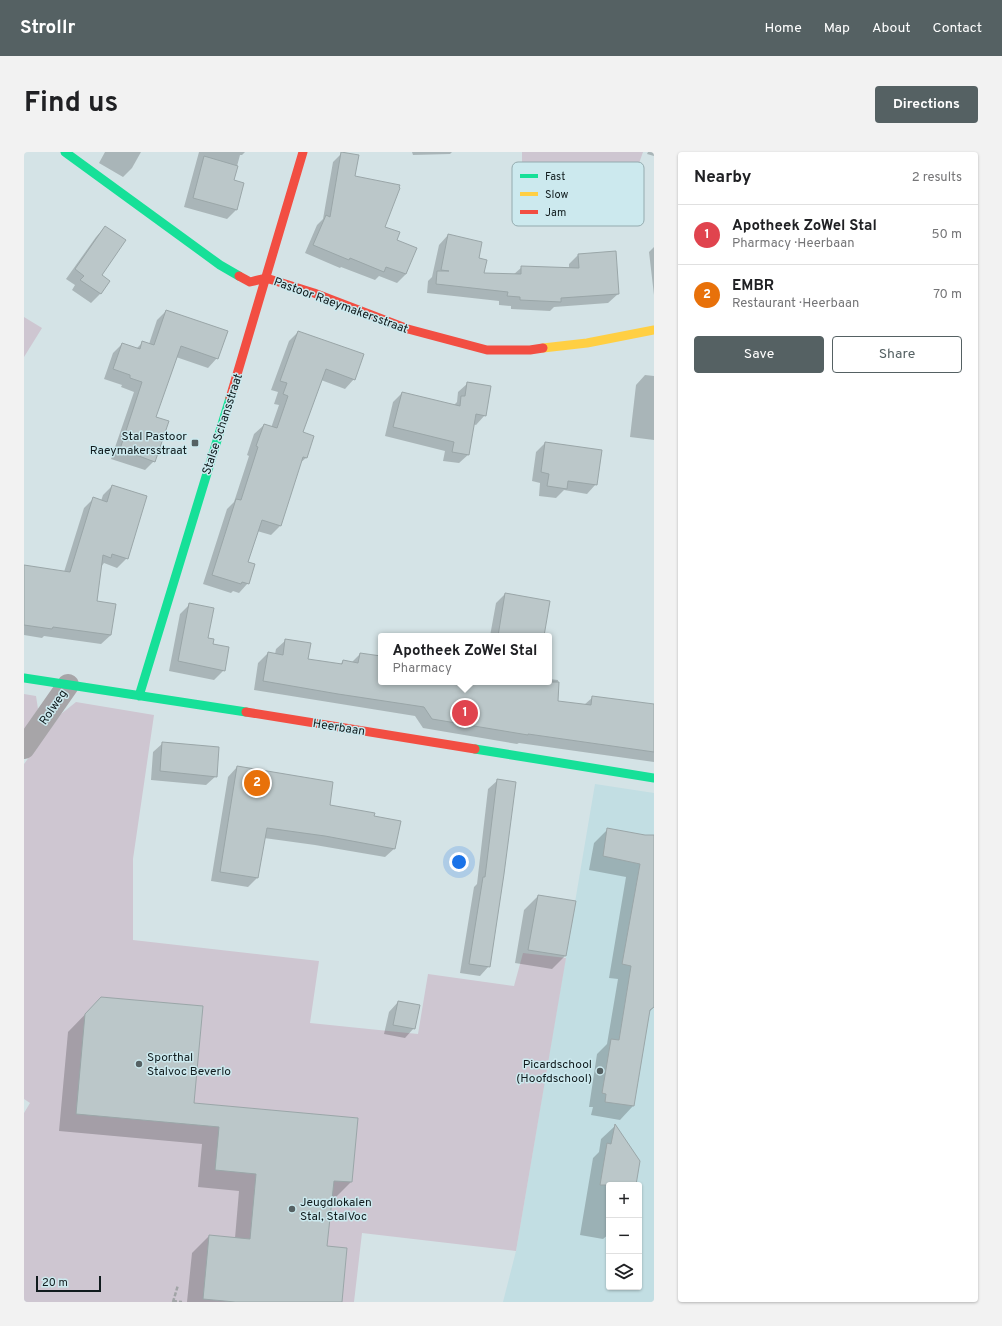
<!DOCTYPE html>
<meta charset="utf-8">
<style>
:root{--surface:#fff;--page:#f2f2f2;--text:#202124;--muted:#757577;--line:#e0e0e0;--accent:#556163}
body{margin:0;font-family:Overpass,sans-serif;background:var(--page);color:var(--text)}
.controls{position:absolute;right:12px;bottom:12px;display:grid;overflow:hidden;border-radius:4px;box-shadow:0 1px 3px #0004}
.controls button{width:36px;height:36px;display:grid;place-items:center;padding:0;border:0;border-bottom:1px solid var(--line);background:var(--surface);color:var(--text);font:20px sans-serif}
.scale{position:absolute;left:12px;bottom:10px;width:65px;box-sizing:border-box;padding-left:4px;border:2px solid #101b1d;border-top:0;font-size:11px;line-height:14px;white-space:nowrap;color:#101b1d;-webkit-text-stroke:3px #cce9ee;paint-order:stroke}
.you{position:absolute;left:435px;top:710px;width:14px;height:14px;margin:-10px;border:3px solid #fff;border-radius:50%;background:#1a73e8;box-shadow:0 0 0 6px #1a73e833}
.badge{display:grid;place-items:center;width:26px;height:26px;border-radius:50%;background:var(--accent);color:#fff;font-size:13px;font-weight:700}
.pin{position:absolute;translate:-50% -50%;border:2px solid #fff;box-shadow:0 1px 4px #0006}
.popup{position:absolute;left:354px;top:481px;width:174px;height:52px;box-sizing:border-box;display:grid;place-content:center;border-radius:4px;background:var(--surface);filter:drop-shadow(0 1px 3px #0005);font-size:13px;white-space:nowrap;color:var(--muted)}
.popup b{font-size:15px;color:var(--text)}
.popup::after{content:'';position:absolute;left:50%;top:100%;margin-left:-8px;border:8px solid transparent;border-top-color:var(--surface)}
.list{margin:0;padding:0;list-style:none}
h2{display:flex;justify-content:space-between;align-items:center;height:52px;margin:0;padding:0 16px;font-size:17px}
h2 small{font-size:13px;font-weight:400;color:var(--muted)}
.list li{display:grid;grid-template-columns:26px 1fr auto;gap:12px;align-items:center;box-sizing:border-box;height:60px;padding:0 16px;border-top:1px solid var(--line)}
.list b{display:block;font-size:15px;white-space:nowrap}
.list p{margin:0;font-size:13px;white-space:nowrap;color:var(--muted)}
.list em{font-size:13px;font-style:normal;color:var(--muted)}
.actions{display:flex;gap:8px;padding:12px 16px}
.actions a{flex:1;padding:9px 0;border:1px solid var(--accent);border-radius:4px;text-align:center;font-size:14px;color:var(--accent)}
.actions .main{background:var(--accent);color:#fff}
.icon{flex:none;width:22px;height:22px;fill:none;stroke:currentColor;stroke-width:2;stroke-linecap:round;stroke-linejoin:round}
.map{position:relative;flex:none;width:630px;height:1150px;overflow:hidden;border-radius:4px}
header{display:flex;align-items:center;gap:24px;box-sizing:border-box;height:56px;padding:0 20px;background:var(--accent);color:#fff}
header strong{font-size:19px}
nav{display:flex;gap:22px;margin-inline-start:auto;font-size:14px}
.intro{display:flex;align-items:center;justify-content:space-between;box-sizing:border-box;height:96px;padding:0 24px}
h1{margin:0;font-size:28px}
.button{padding:10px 18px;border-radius:4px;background:var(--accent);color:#fff;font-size:14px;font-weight:700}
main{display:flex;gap:24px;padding:0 24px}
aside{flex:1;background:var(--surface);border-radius:4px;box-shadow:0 1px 3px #0004}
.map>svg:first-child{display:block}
</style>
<header>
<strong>Strollr</strong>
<nav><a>Home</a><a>Map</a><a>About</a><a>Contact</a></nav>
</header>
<div class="intro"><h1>Find us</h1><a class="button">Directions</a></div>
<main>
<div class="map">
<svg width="630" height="1150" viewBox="0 0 630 1150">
<rect width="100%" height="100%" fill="#d4e3e6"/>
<!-- built -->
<path fill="#c2dee3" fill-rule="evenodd" d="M 571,632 L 630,641 L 630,1150 L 479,1150 L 492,1099 ZM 585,1033 L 615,1033 L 615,1135 L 585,1135 Z"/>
<!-- green -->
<path fill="#cec6d1" d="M 498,0 L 619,0 L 607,34 L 498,23 Z
M 0,165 L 18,176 L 0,205 Z
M 0,542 L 12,544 L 14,557 L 0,580 Z
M 52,550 L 130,563 L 109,707 L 109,788 L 295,809 L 286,871 L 394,882 L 404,822 L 490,834 L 499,801 L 542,806 L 492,1099 L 338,1081 L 330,1150 L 0,1150 L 0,961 L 6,951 L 0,947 L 0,612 L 37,562 Z"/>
<!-- shadow -->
<path fill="#0003" d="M 81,0 L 117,0 L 108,16 L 99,25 L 75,11 Z
M 175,0 L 221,0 L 218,3 L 216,3 L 209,29 L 212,58 L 203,67 L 160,55 Z
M 388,0 L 428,0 L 426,2 L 389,3 Z
M 624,0 L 630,0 L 630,4 L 623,2 Z
M 318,1 L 330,25 L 360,75 L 372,89 L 391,97 L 382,122 L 373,131 L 355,124 L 351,128 L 317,115 L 316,116 L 281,101 L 293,73 L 299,67 L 309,10 Z
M 81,75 L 76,123 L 85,129 L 76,142 L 67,151 L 48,138 L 51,133 L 42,127 L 72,85 Z
M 424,83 L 453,107 L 459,122 L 489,123 L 498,115 L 545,117 L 545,112 L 554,103 L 594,142 L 584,151 L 530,155 L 526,159 L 487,157 L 487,154 L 475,153 L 475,149 L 403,141 L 404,129 L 408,125 L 415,93 Z
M 630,95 L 630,143 L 625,100 Z
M 142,159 L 193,206 L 184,216 L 152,205 L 131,265 L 130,309 L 121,318 L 87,307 L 110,240 L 97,235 L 98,233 L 80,227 L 89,201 L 98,192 L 112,197 L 119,190 L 125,192 L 133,168 Z
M 274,180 L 330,227 L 321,237 L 297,228 L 278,281 L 282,306 L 276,311 L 256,374 L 247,383 L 233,379 L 223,410 L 224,431 L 215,441 L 209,439 L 207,441 L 179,432 L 203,357 L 210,350 L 225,304 L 223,303 L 230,282 L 240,273 L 247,276 L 255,253 L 250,252 L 254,240 L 247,238 L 265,189 Z
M 621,223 L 630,224 L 630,288 L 606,285 L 612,233 Z
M 444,231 L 461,263 L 452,273 L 449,272 L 445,302 L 435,311 L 419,309 L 421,299 L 361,284 L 369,250 L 378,241 L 429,254 L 433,250 L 434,240 Z
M 521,291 L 572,332 L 563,342 L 540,338 L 532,346 L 515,344 L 516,331 L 508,329 L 512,300 Z
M 88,334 L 103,406 L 93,416 L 80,411 L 77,415 L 72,450 L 87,483 L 77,492 L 20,484 L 18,486 L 0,483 L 0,414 L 40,420 L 60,356 L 70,346 L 77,349 L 79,343 Z
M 481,442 L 519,484 L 466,484 L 472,451 Z
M 166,452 L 183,487 L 188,493 L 200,518 L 190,528 L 145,519 L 156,462 Z
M 262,488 L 283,508 L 316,513 L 319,509 L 327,511 L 336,502 L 357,505 L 357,530 L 525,530 L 525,527 L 534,528 L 532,542 L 533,550 L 560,553 L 569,545 L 630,553 L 630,610 L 495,591 L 493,592 L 399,576 L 391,564 L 230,538 L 234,511 L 244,501 L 251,502 L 252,497 Z
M 139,591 L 192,624 L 182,633 L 127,628 L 129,600 Z
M 213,615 L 305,653 L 349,665 L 371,696 L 361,705 L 291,693 L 240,686 L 233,726 L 224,735 L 187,729 L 204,625 Z
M 474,628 L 465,814 L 456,824 L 436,821 L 450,735 L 453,732 L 464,637 Z
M 584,677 L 630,686 L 630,855 L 625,860 L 609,954 L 596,968 L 567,963 L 569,955 L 565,955 L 573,902 L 583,892 L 594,827 L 585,826 L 602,725 L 565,718 L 570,691 Z
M 514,744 L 541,804 L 528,817 L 491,811 L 500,758 Z
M 77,846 L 169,952 L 333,967 L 327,1030 L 310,1047 L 307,1047 L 302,1095 L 317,1150 L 163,1150 L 168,1101 L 185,1084 L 211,1086 L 215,1039 L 174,1035 L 178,992 L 35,979 L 44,880 Z
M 374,850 L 390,876 L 381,886 L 360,882 L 365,860 Z
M 591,974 L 611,1033 L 585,1033 L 585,1082 L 579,1087 L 556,1083 L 569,1006 L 575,1000 L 577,987 Z"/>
<!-- building -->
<path fill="#bbc7c9" stroke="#9aa6a8" d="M 317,0 L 335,3 L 331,24 L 376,33 L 375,35 L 376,36 L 361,75 L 376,80 L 373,88 L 393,96 L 382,122 L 362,115 L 360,120 L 326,106 L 325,108 L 289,93 L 302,63 L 306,65 Z
M 180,4 L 214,14 L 210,28 L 220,31 L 213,58 L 169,46 Z
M 81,74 L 102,88 L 78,123 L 86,129 L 77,142 L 56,128 L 60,124 L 51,117 Z
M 424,82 L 458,90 L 455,106 L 463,108 L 460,121 L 497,122 L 497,114 L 555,116 L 554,102 L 592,99 L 595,142 L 537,146 L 537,150 L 496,148 L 496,145 L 483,144 L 484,140 L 412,132 L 413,119 L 425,119 L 417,118 Z
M 142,158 L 204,179 L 194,207 L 157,194 L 132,265 L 145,269 L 131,310 L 96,297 L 118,230 L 106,226 L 106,223 L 89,217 L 98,191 L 116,197 L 118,189 L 130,193 Z
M 274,179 L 340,202 L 331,228 L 302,217 L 279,280 L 290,284 L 283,306 L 279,305 L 257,374 L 238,368 L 224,410 L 231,412 L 225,432 L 218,430 L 217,432 L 188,423 L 212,347 L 217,348 L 234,295 L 232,294 L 240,272 L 253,276 L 264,244 L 259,242 L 263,231 L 256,229 Z
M 443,230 L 467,234 L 462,264 L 452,262 L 445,303 L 428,300 L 430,290 L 369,275 L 378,240 L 436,254 L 437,244 L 441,244 Z
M 521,290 L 578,298 L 573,333 L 544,329 L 543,337 L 523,334 L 525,322 L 517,320 Z
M 88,333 L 123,344 L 104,407 L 88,402 L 87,406 L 79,403 L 73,449 L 92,452 L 87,483 L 29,475 L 28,477 L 0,473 L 0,413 L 46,420 L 69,345 L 83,350 Z
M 481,441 L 526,449 L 520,484 L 474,484 Z
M 165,451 L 190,456 L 184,486 L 190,487 L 189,492 L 205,495 L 201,519 L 154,509 Z
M 261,487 L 287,491 L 284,507 L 318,512 L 319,508 L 334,511 L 336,501 L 357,504 L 357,530 L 535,530 L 534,549 L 567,553 L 568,544 L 630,552 L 630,600 L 504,582 L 504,583 L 408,567 L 400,555 L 314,542 L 239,529 L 244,500 L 259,503 Z
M 138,590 L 195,595 L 193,625 L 136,619 Z
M 213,614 L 309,630 L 306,653 L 351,661 L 350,664 L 377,669 L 371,697 L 301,684 L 243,676 L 234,726 L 196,720 Z
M 473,627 L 492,630 L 480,722 L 466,815 L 445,812 L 459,725 L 461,725 Z
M 583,676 L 621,683 L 630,683 L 630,855 L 626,858 L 610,954 L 581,950 L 582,942 L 578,941 L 587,887 L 595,888 L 607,814 L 598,812 L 616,712 L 579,704 Z
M 514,743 L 552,749 L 542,804 L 504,798 Z
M 77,845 L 179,854 L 170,951 L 334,966 L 328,1030 L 310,1029 L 303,1094 L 323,1096 L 318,1150 L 211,1150 L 179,1147 L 185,1083 L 226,1087 L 232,1022 L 191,1018 L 195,975 L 52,962 L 61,862 Z
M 374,849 L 396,853 L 391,877 L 369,873 Z
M 591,972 L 616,1009 L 612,1033 L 576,1033 L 583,991 L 587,992 Z"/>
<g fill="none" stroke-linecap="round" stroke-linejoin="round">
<!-- path -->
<path stroke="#a1a4a6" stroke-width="2.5" stroke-dasharray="4 2" stroke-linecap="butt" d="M 149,1149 L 158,1150
M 149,1150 L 154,1133"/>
<!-- street -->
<path stroke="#a7a5a8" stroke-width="22" d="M 0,596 L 44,533"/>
<!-- fast -->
<path stroke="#16e098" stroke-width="9" d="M 41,0 L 196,113 L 215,124
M 0,526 L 222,560
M 115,544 L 206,246
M 451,597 L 630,626"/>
<!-- slow -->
<path stroke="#ffcf43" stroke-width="9" d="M 519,196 L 563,191 L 630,178"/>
<!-- jam -->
<path stroke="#f24e42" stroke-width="9" d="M 215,124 L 226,130 L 242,126 L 290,141 L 384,177 L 463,198 L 506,198 L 519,196
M 206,246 L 279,0
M 222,560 L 451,597"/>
</g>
<!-- markers -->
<g fill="#556163" stroke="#cce9ee" stroke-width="1.5">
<rect x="167" y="287" width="8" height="8" rx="2"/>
<circle cx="115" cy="912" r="4"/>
<circle cx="576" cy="919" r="4"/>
<circle cx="268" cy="1057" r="4"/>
</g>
<g text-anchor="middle" stroke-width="3" stroke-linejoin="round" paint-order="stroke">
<!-- street labels -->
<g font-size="12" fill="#101b1d" stroke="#cce9ee">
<text transform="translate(317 153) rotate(20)" y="4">Pastoor Raeymakersstraat</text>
<text transform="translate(198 272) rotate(-72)" y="4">Stalse Schansstraat</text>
<text transform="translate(29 555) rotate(-56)" y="4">Rolweg</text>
<text transform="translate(315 575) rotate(9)" y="4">Heerbaan</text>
</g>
<!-- poi labels -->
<g font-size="12" fill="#101b1d" stroke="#cce9ee" text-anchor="end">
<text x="163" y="288">Stal Pastoor<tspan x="163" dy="14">Raeymakersstraat</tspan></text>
<text x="123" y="909" text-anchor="start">Sporthal<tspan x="123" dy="14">Stalvoc Beverlo</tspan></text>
<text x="568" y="916">Picardschool<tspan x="568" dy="14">(Hoofdschool)</tspan></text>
<text x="276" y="1054" text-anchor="start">Jeugdlokalen<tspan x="276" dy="14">Stal, StalVoc</tspan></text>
</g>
</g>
<!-- legend -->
<rect x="488" y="10" width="132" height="64" rx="6" fill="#cce9ee" stroke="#94abaf" stroke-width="1"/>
<rect x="496" y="22" width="18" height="4" fill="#16e098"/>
<rect x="496" y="40" width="18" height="4" fill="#ffcf43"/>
<rect x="496" y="58" width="18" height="4" fill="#f24e42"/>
<g font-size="11" fill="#101b1d">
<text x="521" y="28">Fast</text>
<text x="521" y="46">Slow</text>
<text x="521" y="64">Jam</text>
</g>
</svg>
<div class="controls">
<button>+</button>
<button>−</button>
<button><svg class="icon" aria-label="layers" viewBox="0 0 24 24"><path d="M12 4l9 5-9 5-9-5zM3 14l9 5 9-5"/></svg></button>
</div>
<div class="scale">20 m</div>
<div class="you"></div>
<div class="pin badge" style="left:441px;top:561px;background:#e0444e">1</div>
<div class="popup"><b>Apotheek ZoWel Stal</b>Pharmacy</div>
<div class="pin badge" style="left:233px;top:631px;background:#e8710a">2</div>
</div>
<aside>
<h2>Nearby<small>2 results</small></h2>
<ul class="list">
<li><span class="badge" style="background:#e0444e">1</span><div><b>Apotheek ZoWel Stal</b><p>Pharmacy · Heerbaan</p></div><em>50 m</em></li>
<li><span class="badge" style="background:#e8710a">2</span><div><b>EMBR</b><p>Restaurant · Heerbaan</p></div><em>70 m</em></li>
</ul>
<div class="actions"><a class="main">Save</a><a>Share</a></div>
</aside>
</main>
